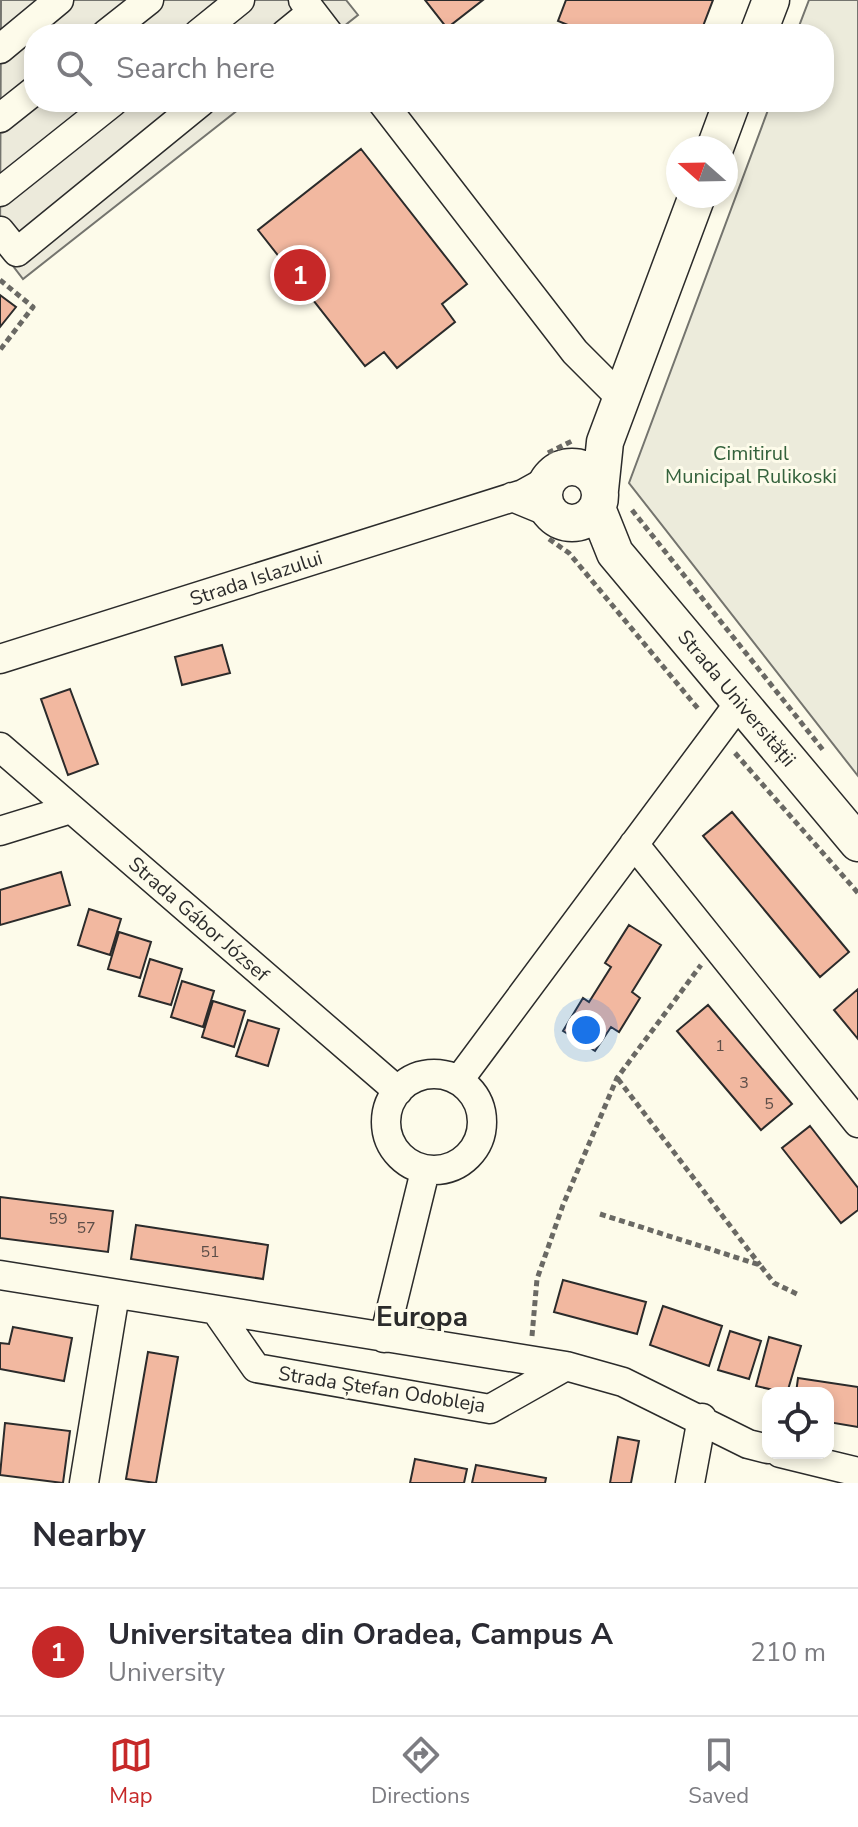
<!DOCTYPE html>
<meta charset="utf-8">
<style>
:root{--surface:#fff;--page:#f2f2f3;--text:#2b2b33;--muted:#7c7c81;--line:#e1e1e2;--accent:#c62828}
body{margin:0;font-family:"Nunito Sans",sans-serif;background:var(--page);color:var(--text)}
.controls{position:absolute;right:24px;bottom:24px;display:grid;overflow:hidden;border-radius:16px;box-shadow:0 4px 12px #0003}
.controls button{width:72px;height:72px;display:grid;place-items:center;padding:0;border:0;border-bottom:2px solid var(--line);background:var(--surface);color:var(--text);font:40px sans-serif}
.compass{position:absolute;left:666px;top:136px;width:72px;height:72px;border-radius:50%;background:var(--surface);box-shadow:0 4px 12px #0003;rotate:290deg}
.you{position:absolute;left:586px;top:1030px;width:28px;height:28px;margin:-20px;border:6px solid #fff;border-radius:50%;background:#1a73e8;box-shadow:0 0 0 12px #1a73e833}
.badge{display:grid;place-items:center;width:52px;height:52px;border-radius:50%;background:var(--accent);color:#fff;font-size:26px;font-weight:700}
.pin{position:absolute;translate:-50% -50%;border:4px solid #fff;box-shadow:0 2px 8px #0006}
.list{margin:0;padding:0;list-style:none}
h2{display:flex;justify-content:space-between;align-items:center;height:104px;margin:0;padding:0 32px;font-size:34px}
h2 small{font-size:26px;font-weight:400;color:var(--muted)}
.list li{display:grid;grid-template-columns:52px 1fr auto;gap:24px;align-items:center;box-sizing:border-box;height:128px;padding:0 32px;border-top:2px solid var(--line)}
.list b{display:block;font-size:30px;white-space:nowrap}
.list p{margin:0;font-size:26px;white-space:nowrap;color:var(--muted)}
.list em{font-size:26px;font-style:normal;color:var(--muted)}
.icon{flex:none;width:44px;height:44px;fill:none;stroke:currentColor;stroke-width:2;stroke-linecap:round;stroke-linejoin:round}
.map{position:relative;flex:none;width:858px;height:1483px;overflow:hidden}
.search{position:absolute;background:var(--surface);box-shadow:0 4px 12px #0003;left:24px;right:24px;top:24px;height:88px;display:flex;align-items:center;gap:20px;box-sizing:border-box;padding:0 28px;border-radius:32px;color:var(--muted);font-size:30px}
.sheet{height:232px;background:var(--surface)}
nav{display:flex;justify-content:space-around;align-items:center;box-sizing:border-box;height:112px;border-top:2px solid var(--line);background:var(--surface);font-size:22px;color:var(--muted)}
nav a{display:grid;justify-items:center;gap:4px}
nav .on{color:var(--accent)}
.map>svg:first-child{display:block}
</style>
<div class="map">
<svg width="858" height="1483" viewBox="0 0 858 1483">
<rect width="100%" height="100%" fill="#fdfbea"/>
<!-- green -->
<path fill="#ecebdb" stroke="#74746e" stroke-width="2" d="M 809,0 L 858,0 L 858,776 L 629,483 L 771,102 L 824,102 L 824,34 L 796,34 Z"/>
<!-- parking -->
<path fill="#eceadb" stroke="#74746e" stroke-width="2" d="M 1,0 L 346,0 L 358,15 L 334,34 L 34,34 L 34,102 L 248,102 L 23,279 L 0,249 Z"/>
<!-- building -->
<path fill="#f2b8a0" stroke="#2b2b2b" stroke-width="2" d="M 425,0 L 483,0 L 447,28 Z
M 566,0 L 713,0 L 700,34 L 590,34 L 558,21 Z
M 652,102 L 673,102 L 671,109 Z
M 361,149 L 467,284 L 442,304 L 455,322 L 397,368 L 384,352 L 365,366 L 258,230 Z
M 0,295 L 16,307 L 0,327 Z
M 222,645 L 230,673 L 182,685 L 175,657 Z
M 70,689 L 98,764 L 68,775 L 41,699 Z
M 732,812 L 849,952 L 820,977 L 703,836 Z
M 61,872 L 70,905 L 0,925 L 0,890 Z
M 89,909 L 121,919 L 110,955 L 78,945 Z
M 629,925 L 661,945 L 632,992 L 640,998 L 619,1032 L 611,1027 L 595,1051 L 563,1031 L 583,998 L 589,1002 L 611,967 L 605,963 Z
M 119,932 L 151,942 L 140,978 L 108,969 Z
M 150,959 L 182,969 L 171,1005 L 139,996 Z
M 182,981 L 214,991 L 203,1027 L 171,1017 Z
M 858,989 L 858,1039 L 834,1010 Z
M 213,1001 L 245,1011 L 234,1047 L 202,1037 Z
M 708,1005 L 792,1104 L 761,1130 L 677,1031 Z
M 248,1020 L 279,1029 L 268,1066 L 236,1056 Z
M 810,1126 L 858,1188 L 858,1210 L 841,1223 L 782,1148 Z
M 0,1197 L 113,1211 L 108,1252 L 0,1238 Z
M 136,1225 L 268,1245 L 263,1279 L 131,1259 Z
M 563,1280 L 646,1302 L 637,1334 L 554,1312 Z
M 663,1306 L 722,1326 L 709,1366 L 650,1345 Z
M 13,1327 L 72,1338 L 64,1381 L 0,1369 L 0,1343 L 9,1344 Z
M 730,1331 L 761,1341 L 749,1379 L 718,1370 Z
M 769,1337 L 801,1346 L 787,1393 L 756,1386 Z
M 148,1352 L 178,1357 L 156,1483 L 126,1479 Z
M 798,1378 L 858,1387 L 858,1427 L 828,1422 L 828,1393 L 796,1393 Z
M 5,1423 L 70,1431 L 63,1483 L 0,1475 Z
M 618,1437 L 639,1441 L 631,1483 L 610,1483 Z
M 415,1459 L 467,1469 L 464,1483 L 410,1483 Z
M 476,1465 L 546,1478 L 545,1483 L 472,1483 Z"/>
<g fill="none" stroke-linecap="round" stroke-linejoin="round">
<defs>
<path id="minor" d="M 303,0 L 329,34
M 106,34 L 149,0
M 198,34 L 240,0
M 285,34 L 312,12
M 0,49 L 59,0
M 382,102 L 575,352 L 621,398
M 0,118 L 34,91
M 0,192 L 113,102
M 0,231 L 17,252 L 201,102
M 512,497 L 551,513
M 0,659 L 523,494 L 550,479
M 0,747 L 398,1091
M 0,831 L 71,809
M 634,844 L 858,1123
M386 1122a48 48 0 1 1 96 0a48 48 0 1 1-96 0Z
M 459,1080 L 740,702
M 0,1275 L 566,1366 L 623,1382 L 748,1444 L 768,1449
M 217,1312 L 256,1368 L 490,1409 L 566,1366
M 384,1338 L 425,1171
M 780,1453 L 858,1472
M 84,1483 L 115,1294
M 690,1483 L 702,1418"/>
<path id="major" d="M 758,34 L 771,0
M 715,148 L 732,102
M544 495a28 28 0 1 1 56 0a28 28 0 1 1-56 0Z
M 600,490 L 605,442 L 697,196
M 597,508 L 615,553 L 858,843"/>
</defs>
<!-- minor casing -->
<use href="#minor" stroke="#2b2b2b" stroke-width="31"/>
<!-- major casing -->
<use href="#major" stroke="#2b2b2b" stroke-width="39"/>
<!-- path -->
<path stroke="#6a6964" stroke-width="5" stroke-dasharray="6 4" stroke-linecap="butt" d="M 0,280 L 33,307 L 0,350
M 548,453 L 574,440
M 632,510 L 823,750
M 549,539 L 569,553 L 700,711
M 735,753 L 858,893
M 618,1079 L 760,1265
M 600,1214 L 760,1265 L 774,1283 L 799,1295
M 532,1336 L 537,1279 L 563,1205 L 617,1078 L 701,965"/>
<!-- minor -->
<use href="#minor" stroke="#fdfbea" stroke-width="28"/>
<!-- major -->
<use href="#major" stroke="#fdfbea" stroke-width="36"/>
</g>
<g text-anchor="middle" stroke-width="6" stroke-linejoin="round" paint-order="stroke">
<!-- number labels -->
<g font-size="16" fill="#5d4e48">
<text x="720" y="1051">1</text>
<text x="744" y="1088">3</text>
<text x="769" y="1109">5</text>
<text x="58" y="1224">59</text>
<text x="86" y="1233">57</text>
<text x="210" y="1257">51</text>
</g>
<!-- park labels -->
<g font-size="20" fill="#34623c" stroke="#fdfbea">
<text x="751" y="460">Cimitirul<tspan x="751" dy="23">Municipal Rulikoski</tspan></text>
</g>
<!-- street labels -->
<g font-size="20" fill="#2b2b2b" stroke="#fdfbea">
<text transform="translate(256 578) rotate(-18)" y="7">Strada Islazului</text>
<text transform="translate(737 698) rotate(50)" y="7">Strada Universității</text>
<text transform="translate(199 919) rotate(41)" y="7">Strada Gábor József</text>
<text transform="translate(382 1389) rotate(9)" y="7">Strada Ștefan Odobleja</text>
</g>
<!-- district labels -->
<g font-size="28" font-weight="bold" fill="#2b2b2b" stroke="#fdfbea">
<text x="422" y="1326">Europa</text>
</g>
</g>
</svg>
<div class="controls">
<button><svg class="icon" aria-label="locate" viewBox="0 0 24 24"><circle cx="12" cy="12" r="6"/><path d="M12 2v4M12 18v4M2 12h4M18 12h4"/></svg></button>
</div>
<svg class="compass" viewBox="-18 -18 36 36"><path d="M0-13l5 13h-10z" fill="#e53935"/><path d="M0 13l5-13h-10z" fill="#7c7c81"/></svg>
<div class="you"></div>
<div class="pin badge" style="left:300px;top:275px">1</div>
<div class="search"><svg class="icon" aria-label="search" viewBox="0 0 24 24"><circle cx="10" cy="10" r="6"/><path d="M15 15l6 6"/></svg>Search here</div>
</div>
<section class="sheet">
<h2>Nearby<small></small></h2>
<ul class="list">
<li><span class="badge">1</span><div><b>Universitatea din Oradea, Campus A</b><p>University</p></div><em>210 m</em></li>
</ul>
</section>
<nav>
<a class="on"><svg class="icon" aria-label="map" viewBox="0 0 24 24"><path d="M3 6l6-2 6 2 6-2v14l-6 2-6-2-6 2zM9 4v14M15 6v14"/></svg>Map</a>
<a><svg class="icon" aria-label="directions" viewBox="0 0 24 24"><path d="M12 3l9 9-9 9-9-9zM9 14v-3h6M13 9l2 2-2 2"/></svg>Directions</a>
<a><svg class="icon" aria-label="saved" viewBox="0 0 24 24"><path d="M7 4h10v16l-5-4-5 4z"/></svg>Saved</a>
</nav>
